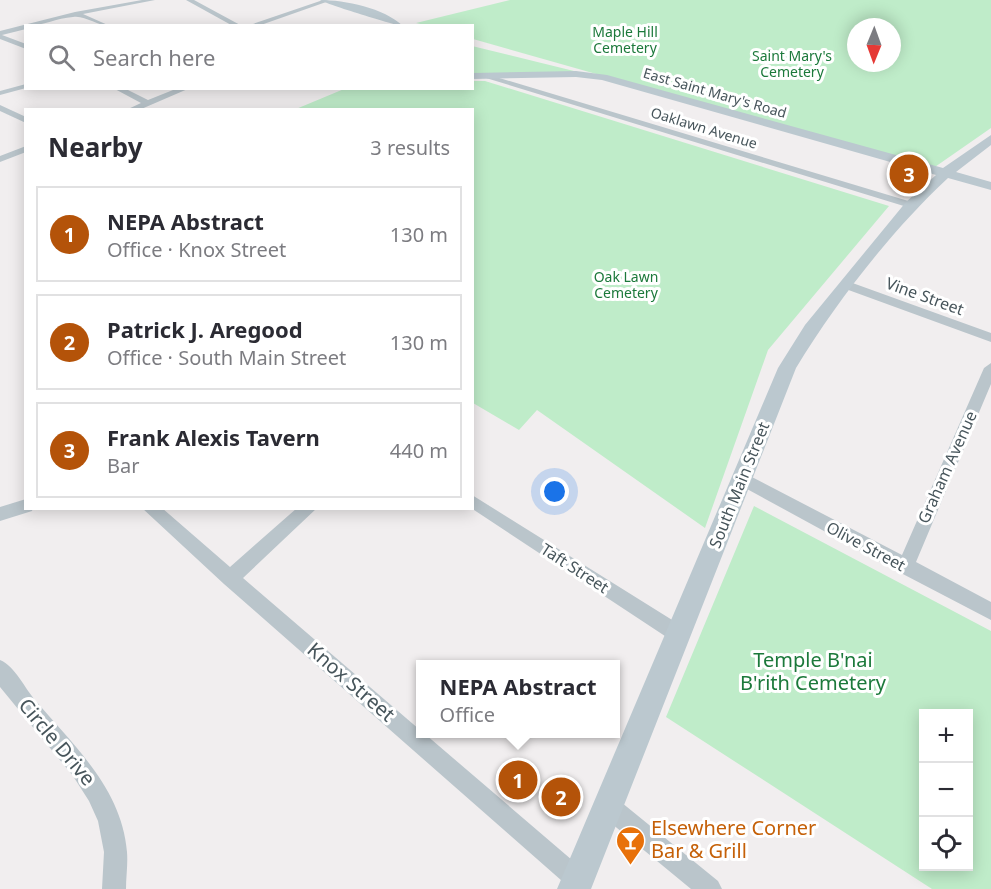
<!DOCTYPE html>
<meta charset="utf-8">
<style>
:root{--surface:#fff;--page:#f7f7f7;--text:#2b2b33;--muted:#7c7c81;--line:#e1e1e2;--accent:#b45309}
body{margin:0;font-family:"Noto Sans",sans-serif;background:var(--page);color:var(--text)}
.controls{position:absolute;right:18px;bottom:18px;display:grid;overflow:hidden;border-radius:0px;box-shadow:0 3px 15px #0003}
.controls button{width:54px;height:54px;display:grid;place-items:center;padding:0;border:0;border-bottom:2px solid var(--line);background:var(--surface);color:var(--text);font:30px sans-serif}
.compass{position:absolute;left:847px;top:18px;width:54px;height:54px;border-radius:50%;background:var(--surface);box-shadow:0 3px 15px #0003;rotate:181deg}
.you{position:absolute;left:555px;top:492px;width:21px;height:21px;margin:-15px;border:4px solid #fff;border-radius:50%;background:#1a73e8;box-shadow:0 0 0 9px #1a73e833}
.badge{display:grid;place-items:center;width:39px;height:39px;border-radius:50%;background:var(--accent);color:#fff;font-size:20px;font-weight:700}
.pin{position:absolute;translate:-50% -50%;border:3px solid #fff;box-shadow:0 2px 6px #0006}
.popup{position:absolute;left:416px;top:660px;width:204px;height:78px;box-sizing:border-box;display:grid;place-content:center;border-radius:0px;background:var(--surface);filter:drop-shadow(0 2px 4px #0005);font-size:20px;white-space:nowrap;color:var(--muted)}
.popup b{font-size:22px;color:var(--text)}
.popup::after{content:'';position:absolute;left:50%;top:100%;margin-left:-12px;border:12px solid transparent;border-top-color:var(--surface)}
.list{margin:0;padding:0;list-style:none}
h2{display:flex;justify-content:space-between;align-items:center;height:78px;margin:0;padding:0 24px;font-size:26px}
h2 small{font-size:20px;font-weight:400;color:var(--muted)}
.list li{display:grid;grid-template-columns:39px 1fr auto;gap:18px;align-items:center;box-sizing:border-box;height:96px;margin:0 12px 12px;padding:0 12px;border:2px solid var(--line);border-radius:0px}
.list b{display:block;font-size:22px;white-space:nowrap}
.list p{margin:0;font-size:20px;white-space:nowrap;color:var(--muted)}
.list em{font-size:20px;font-style:normal;color:var(--muted)}
.icon{flex:none;width:33px;height:33px;fill:none;stroke:currentColor;stroke-width:2;stroke-linecap:round;stroke-linejoin:round}
.map{position:relative;flex:none;width:991px;height:889px;overflow:hidden}
.search{position:absolute;background:var(--surface);box-shadow:0 3px 15px #0003;left:24px;top:24px;width:450px;height:66px;display:flex;align-items:center;gap:15px;box-sizing:border-box;padding:0 21px;border-radius:0px;color:var(--muted);font-size:22px}
.panel{position:absolute;background:var(--surface);box-shadow:0 3px 15px #0003;left:24px;top:108px;width:450px;height:402px;border-radius:0px}
.map>svg:first-child{display:block}
</style>
<div class="map">
<svg width="991" height="889" viewBox="0 0 991 889">
<rect width="100%" height="100%" fill="#f1eeef"/>
<!-- green -->
<path fill="#bfecc9" fill-rule="evenodd" d="M 510,0 L 991,0 L 991,128 L 932,169 L 473,39 L 472,26 L 425,25 L 416,23 ZM 856,27 L 892,27 L 892,63 L 856,63 Z
M 472,46 L 578,72 L 473,74 Z
M 473,81 L 485,81 L 889,206 L 768,350 L 705,528 L 537,410 L 519,430 L 473,403 L 472,110 L 296,109 L 344,89 L 472,88 Z
M 754,506 L 991,631 L 991,889 L 932,889 L 666,717 ZM 924,714 L 968,714 L 968,866 L 924,866 Z"/>
<g fill="none" stroke-linecap="round" stroke-linejoin="round">
<!-- street -->
<path fill="#bac5cb" fill-rule="evenodd" d="M 142,0 L 155,0 L 83,14 L 110,26 C 97,26 85,15 73,17 C 57,18 42,26 26,26 L 26,29 L 2,35 L 26,44 L 26,49 L 0,39 L 0,31 L 75,12 Z
M 186,0 L 194,0 L 242,26 L 233,26 Z
M 323,0 L 329,1 L 258,26 L 247,26 Z
M 486,74 L 915,203 L 916,205 L 907,207 L 486,78 Z
M 26,84 L 26,88 L 0,95 L 0,91 Z
M 113,88 L 124,88 L 148,100 L 178,88 L 190,88 L 139,110 L 126,110 L 141,103 Z
M 0,105 L 26,117 L 26,123 L 0,111 Z
M 26,146 L 26,152 L 0,162 L 0,156 Z
M 847,281 L 991,333 L 991,342 L 843,288 L 843,282 Z
M 991,363 L 991,384 L 916,562 L 991,602 L 991,620 L 899,572 L 736,483 L 734,479 L 736,475 L 748,475 L 902,555 L 984,368 Z
M 472,495 L 685,628 L 687,634 L 685,640 L 678,643 L 671,640 L 471,508 L 472,508 Z
M 26,499 L 26,508 L 33,508 L 32,511 L 0,521 L 0,507 Z
M 142,508 L 162,508 L 230,567 L 297,508 L 317,508 L 243,578 L 420,730 L 420,734 L 425,734 L 586,872 L 590,880 L 586,888 L 570,888 L 224,584 Z
M 0,660 C 15,666 25,689 36,701 C 74,746 122,789 127,852 C 128,864 126,877 126,889 L 102,889 L 104,852 L 98,821 L 89,801 L 73,776 L 0,687 Z
M 608,795 L 616,798 L 718,881 L 722,889 L 691,889 L 600,814 L 597,806 L 600,798 Z"/>
<!-- secondary -->
<path fill="#bbc8cf" fill-rule="evenodd" d="M 320,0 C 345,0 384,8 403,26 C 397,26 326,4 320,0 Z
M 576,71 L 607,75 L 943,168 L 991,135 L 991,145 L 956,172 L 991,182 L 991,190 L 948,178 C 892,230 836,302 796,368 L 591,889 L 557,889 L 778,368 L 805,325 L 906,202 L 936,175 L 602,80 L 576,77 L 472,79 L 472,73 Z"/>
</g>
<!-- icons -->
<defs>
<symbol id="bar-pin" viewBox="-11 -11 22 30"><path d="M0 17L-7.5 6A9.5 9.5 0 1 1 7.5 6Z" fill="#e8710a" stroke="#fff"/><path d="M-6-5H6L.8 .8V4.5H3.5V6h-7V4.5H-.8V.8Z" fill="#fff"/></symbol>
</defs>
<g fill-rule="evenodd">
<use href="#bar-pin" x="614" y="824" width="33" height="45"/>
</g>
<g text-anchor="middle" stroke-width="6" stroke-linejoin="round" paint-order="stroke">
<!-- far-park labels -->
<g font-size="14" fill="#1c793b" stroke="#fff">
<text x="625" y="37">Maple Hill<tspan x="625" dy="16">Cemetery</tspan></text>
<text x="792" y="61">Saint Mary's<tspan x="792" dy="16">Cemetery</tspan></text>
<text x="626" y="282">Oak Lawn<tspan x="626" dy="16">Cemetery</tspan></text>
</g>
<!-- far-street labels -->
<g font-size="14" fill="#47555b" stroke="#fff">
<text transform="translate(715 93) rotate(16)" y="5">East Saint Mary's Road</text>
<text transform="translate(704 128) rotate(17)" y="5">Oaklawn Avenue</text>
</g>
<!-- street labels -->
<g font-size="16" fill="#47555b" stroke="#fff">
<text transform="translate(925 296) rotate(20)" y="6">Vine Street</text>
<text transform="translate(947 467) rotate(-66)" y="6">Graham Avenue</text>
<text transform="translate(739 485) rotate(-68)" y="6">South Main Street</text>
<text transform="translate(866 546) rotate(28)" y="6">Olive Street</text>
<text transform="translate(575 568) rotate(33)" y="6">Taft Street</text>
</g>
<!-- near-park labels -->
<g font-size="20" fill="#1c793b" stroke="#fff">
<text x="813" y="667">Temple B'nai<tspan x="813" dy="23">B'rith Cemetery</tspan></text>
</g>
<!-- near-street labels -->
<g font-size="20" fill="#47555b" stroke="#fff">
<text transform="translate(351 682) rotate(41)" y="7">Knox Street</text>
<text transform="translate(57 742) rotate(50)" y="7">Circle Drive</text>
</g>
<!-- near-food labels -->
<g font-size="20" fill="#c56008" stroke="#fff" text-anchor="start">
<text x="651" y="835">Elsewhere Corner<tspan x="651" dy="23">Bar &amp; Grill</tspan></text>
</g>
</g>
</svg>
<div class="controls">
<button>+</button>
<button>−</button>
<button><svg class="icon" aria-label="locate" viewBox="0 0 24 24"><circle cx="12" cy="12" r="6"/><path d="M12 2v4M12 18v4M2 12h4M18 12h4"/></svg></button>
</div>
<svg class="compass" viewBox="-18 -18 36 36"><path d="M0-13l5 13h-10z" fill="#e53935"/><path d="M0 13l5-13h-10z" fill="#7c7c81"/></svg>
<div class="you"></div>
<div class="pin badge" style="left:518px;top:780px">1</div>
<div class="popup"><b>NEPA Abstract</b>Office</div>
<div class="pin badge" style="left:561px;top:797px">2</div>
<div class="pin badge" style="left:909px;top:174px">3</div>
<div class="search"><svg class="icon" aria-label="search" viewBox="0 0 24 24"><circle cx="10" cy="10" r="6"/><path d="M15 15l6 6"/></svg>Search here</div>
<section class="panel">
<h2>Nearby<small>3 results</small></h2>
<ul class="list">
<li><span class="badge">1</span><div><b>NEPA Abstract</b><p>Office · Knox Street</p></div><em>130 m</em></li>
<li><span class="badge">2</span><div><b>Patrick J. Aregood</b><p>Office · South Main Street</p></div><em>130 m</em></li>
<li><span class="badge">3</span><div><b>Frank Alexis Tavern</b><p>Bar</p></div><em>440 m</em></li>
</ul>
</section>
</div>
